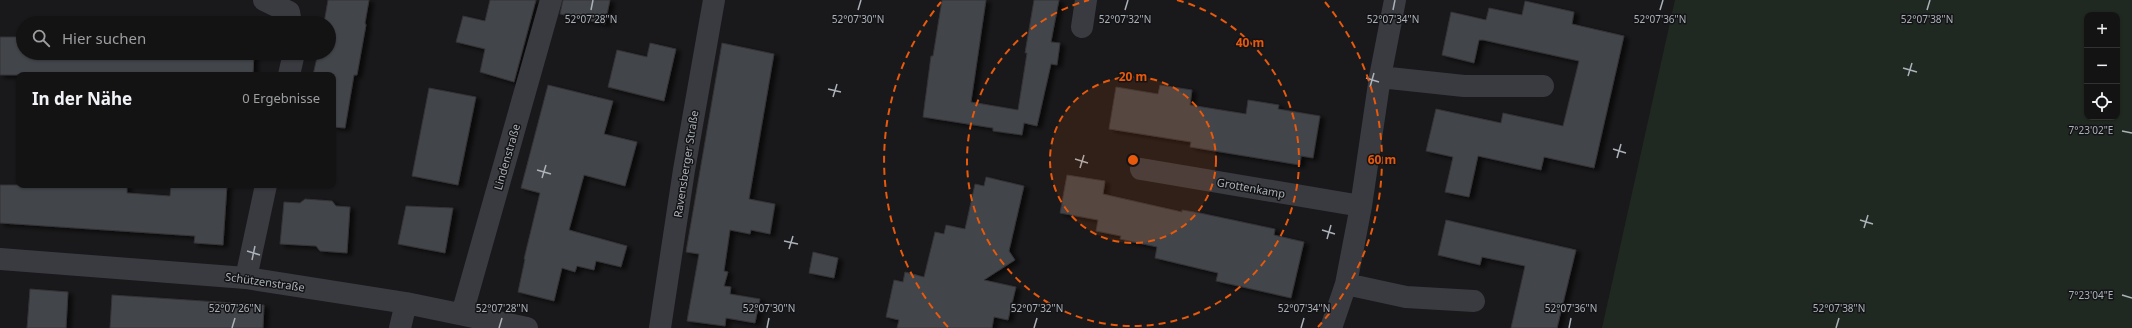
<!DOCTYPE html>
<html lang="de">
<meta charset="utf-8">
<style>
:root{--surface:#131314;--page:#1c1c1d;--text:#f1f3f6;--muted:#9d9ea0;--line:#323234}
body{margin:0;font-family:"Noto Sans",sans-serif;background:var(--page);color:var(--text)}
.controls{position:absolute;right:12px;top:12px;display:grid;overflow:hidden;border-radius:8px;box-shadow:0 1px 3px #0004}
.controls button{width:36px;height:36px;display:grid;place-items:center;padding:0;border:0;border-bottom:1px solid var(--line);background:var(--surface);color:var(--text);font:20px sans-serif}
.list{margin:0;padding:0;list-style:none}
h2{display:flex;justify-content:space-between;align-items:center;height:52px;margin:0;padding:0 16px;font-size:17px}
h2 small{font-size:13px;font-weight:400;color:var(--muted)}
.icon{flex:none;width:22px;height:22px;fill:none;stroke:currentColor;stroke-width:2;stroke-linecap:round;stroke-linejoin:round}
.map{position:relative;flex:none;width:2132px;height:328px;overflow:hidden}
.search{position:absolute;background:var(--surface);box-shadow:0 1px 3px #0004;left:16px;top:16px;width:320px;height:44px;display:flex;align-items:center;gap:10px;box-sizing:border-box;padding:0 14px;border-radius:22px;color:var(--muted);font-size:15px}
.panel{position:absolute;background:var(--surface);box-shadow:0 1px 3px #0004;left:16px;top:72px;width:320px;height:116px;border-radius:8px}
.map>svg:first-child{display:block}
</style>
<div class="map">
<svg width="2132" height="328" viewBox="0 0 2132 328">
<defs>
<filter id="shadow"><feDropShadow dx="4.5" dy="2.5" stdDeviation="2" flood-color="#0009"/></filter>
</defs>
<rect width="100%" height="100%" fill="#19191b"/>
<!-- green -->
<path fill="#202921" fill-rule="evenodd" d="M 1675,0 L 2132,0 L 2132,328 L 1602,328 ZM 2087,15 L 2117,15 L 2117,117 L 2087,117 Z"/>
<!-- building -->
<path fill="#434448" stroke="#333337" filter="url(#shadow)" d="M 328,0 L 369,0 L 365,23 L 366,25 L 357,75 L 354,75 L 345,128 L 333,127 L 333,75 L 313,75 L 318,53 L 329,53 L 329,23 L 324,23 Z
M 490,0 L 536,0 L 514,82 L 480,72 L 485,49 L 456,42 L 463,16 L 485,21 Z
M 563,0 L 610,0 L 605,24 L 560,14 Z
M 942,0 L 986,0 L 971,102 L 1018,110 L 1027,53 L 1025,53 L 1034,0 L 1059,0 L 1051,42 L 1060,43 L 1057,65 L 1051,64 L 1037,126 L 1024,123 L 1022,135 L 993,131 L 993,128 L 923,117 L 931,56 L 933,56 Z
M 1525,1 L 1574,12 L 1572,24 L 1624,36 L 1594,168 L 1544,157 L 1541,170 L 1478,156 L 1469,197 L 1445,192 L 1453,157 L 1426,151 L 1436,109 L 1501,123 L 1503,113 L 1563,126 L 1579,61 L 1483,40 L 1479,40 L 1474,63 L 1442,55 L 1451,12 L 1486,20 L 1489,8 L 1522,15 Z
M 0,37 L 23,37 L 23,53 L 254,53 L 253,75 L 0,75 Z
M 650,43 L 676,49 L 664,101 L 608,87 L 617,50 L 647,57 Z
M 722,43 L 774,54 L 749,199 L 775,204 L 770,234 L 751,230 L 750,234 L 730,230 L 724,271 L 728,272 L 724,286 L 731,287 L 730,294 L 760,299 L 755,323 L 726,318 L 725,326 L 687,321 L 699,254 L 686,252 Z
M 548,85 L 613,101 L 604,134 L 637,142 L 625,186 L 584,175 L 569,230 L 627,246 L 621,267 L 596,261 L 594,270 L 577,266 L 575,272 L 562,268 L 554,301 L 518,292 L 525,259 L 524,259 L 540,193 L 521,188 Z
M 1160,85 L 1192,90 L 1190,105 L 1246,114 L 1248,100 L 1279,105 L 1278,109 L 1320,116 L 1313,158 L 1301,156 L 1300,165 L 1190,147 L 1191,142 L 1109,129 L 1116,87 L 1158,94 Z
M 429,88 L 476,97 L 458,185 L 412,176 Z
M 1067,175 L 1105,181 L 1103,194 L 1182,212 L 1182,210 L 1200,213 L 1275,229 L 1274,235 L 1304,242 L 1291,298 L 1216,281 L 1218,273 L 1155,258 L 1157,247 L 1120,239 L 1121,236 L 1096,231 L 1098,220 L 1060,213 Z
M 986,177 L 1024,186 L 1009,251 L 1015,260 L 984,280 L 1016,287 L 1008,320 L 994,317 L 992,328 L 897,328 L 899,320 L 886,317 L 894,280 L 903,282 L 905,272 L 924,277 L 935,232 L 944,234 L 946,225 L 965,229 L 975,184 L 984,186 Z
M 0,185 L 127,185 L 127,193 L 170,196 L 171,185 L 227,185 L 223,245 L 194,243 L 195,236 L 0,223 Z
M 305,199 L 332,201 L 336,206 L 350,207 L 347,253 L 320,251 L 316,246 L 280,244 L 284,202 L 300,203 Z
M 406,206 L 453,208 L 445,253 L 398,244 Z
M 1446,220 L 1576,250 L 1557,328 L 1511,328 L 1525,266 L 1482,257 L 1480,265 L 1438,255 Z
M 813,252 L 838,258 L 834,278 L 809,273 Z
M 30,289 L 68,292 L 66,328 L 27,328 Z
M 112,295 L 264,305 L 263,328 L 110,328 Z"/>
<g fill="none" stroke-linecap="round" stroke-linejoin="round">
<!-- street -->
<path stroke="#3a3b40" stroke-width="22" d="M 264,0 L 289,12 L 291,23
M 1082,27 L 1086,0
M 289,75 L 294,53
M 1380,77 L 1464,86 L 1543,86
M 1141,169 L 1361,206
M 0,259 L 246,278 L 406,303 L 527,328
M 246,278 L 266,185
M 1346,284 L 1406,297 L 1474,301
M 462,314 L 551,0
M 400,328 L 406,303
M 660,328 L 684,170 L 714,0
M 1331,328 L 1346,284 L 1361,206 L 1380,77 L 1395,0"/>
</g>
<!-- ticks -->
<path fill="none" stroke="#abb2ba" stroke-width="1.5" d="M 591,10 L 593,0M 858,10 L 861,0M 1125,10 L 1128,0M 1393,10 L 1395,0M 1660,10 L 1663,0M 1927,10 L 1930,0M 1903,68 L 1917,72M 1908,76 L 1912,63M 1366,78 L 1379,82M 1370,87 L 1374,73M 828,89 L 841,92M 833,97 L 837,84M 2122,131 L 2132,133M 1613,149 L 1626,153M 1617,158 L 1621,144M 1075,159 L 1088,163M 1080,168 L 1084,155M 537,170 L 551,174M 542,178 L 546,165M 1860,220 L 1873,224M 1864,228 L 1868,215M 1322,230 L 1335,234M 1327,239 L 1331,225M 784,241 L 798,244M 789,249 L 793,236M 247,251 L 260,255M 252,260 L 255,246M 2122,295 L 2132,298M 232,328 L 235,318M 499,328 L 502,318M 767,328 L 769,318M 1034,328 L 1037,318M 1301,328 L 1304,318M 1569,328 L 1571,318M 1836,328 L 1839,318"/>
<!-- distance rings -->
<circle cx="1133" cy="160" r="83" fill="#e8590c" fill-opacity=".12"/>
<g fill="none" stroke="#e8590c" stroke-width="2" stroke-dasharray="7 5">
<circle cx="1133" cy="160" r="83"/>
<path d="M1177 0A166 166 0 1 1 1089 0"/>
<path d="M948 327A249 249 0 0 1 941 2M1325 2A249 249 0 0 1 1318 327"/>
</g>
<g text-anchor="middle" stroke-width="3" stroke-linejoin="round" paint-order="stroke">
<!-- street labels -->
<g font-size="11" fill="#abb2ba" stroke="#141416">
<text transform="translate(507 157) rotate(-74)" y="4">Lindenstraße</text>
<text transform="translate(686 164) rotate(-81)" y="4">Ravensberger Straße</text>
<text transform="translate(1251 188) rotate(10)" y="4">Grottenkamp</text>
<text transform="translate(265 282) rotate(8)" y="4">Schützenstraße</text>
</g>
</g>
<g font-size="10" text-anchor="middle" fill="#abb2ba" stroke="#141416" stroke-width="3" stroke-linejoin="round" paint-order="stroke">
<text x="591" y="23">52°07'28"N</text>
<text x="858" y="23">52°07'30"N</text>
<text x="1125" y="23">52°07'32"N</text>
<text x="1393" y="23">52°07'34"N</text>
<text x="1660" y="23">52°07'36"N</text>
<text x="1927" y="23">52°07'38"N</text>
<text x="2091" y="134">7°23'02"E</text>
<text x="2091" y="299">7°23'04"E</text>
<text x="235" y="312">52°07'26"N</text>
<text x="502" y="312">52°07'28"N</text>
<text x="769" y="312">52°07'30"N</text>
<text x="1037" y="312">52°07'32"N</text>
<text x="1304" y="312">52°07'34"N</text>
<text x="1839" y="312">52°07'38"N</text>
<text x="1571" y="312">52°07'36"N</text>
</g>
<circle cx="1133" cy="160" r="6" fill="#e8590c" stroke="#141416" stroke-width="2"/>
<g font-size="12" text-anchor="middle" font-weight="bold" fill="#e8590c" stroke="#141416" stroke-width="3" stroke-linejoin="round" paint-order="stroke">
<text x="1250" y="47">40 m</text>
<text x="1133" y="81">20 m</text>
<text x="1382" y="164">60 m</text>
</g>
</svg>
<div class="controls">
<button>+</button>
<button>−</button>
<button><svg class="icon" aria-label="locate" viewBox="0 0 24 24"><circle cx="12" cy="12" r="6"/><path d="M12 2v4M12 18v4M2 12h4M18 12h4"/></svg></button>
</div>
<div class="search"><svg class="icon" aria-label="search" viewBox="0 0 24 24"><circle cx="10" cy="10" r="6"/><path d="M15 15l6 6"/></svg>Hier suchen</div>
<section class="panel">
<h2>In der Nähe<small>0 Ergebnisse</small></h2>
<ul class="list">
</ul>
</section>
</div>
